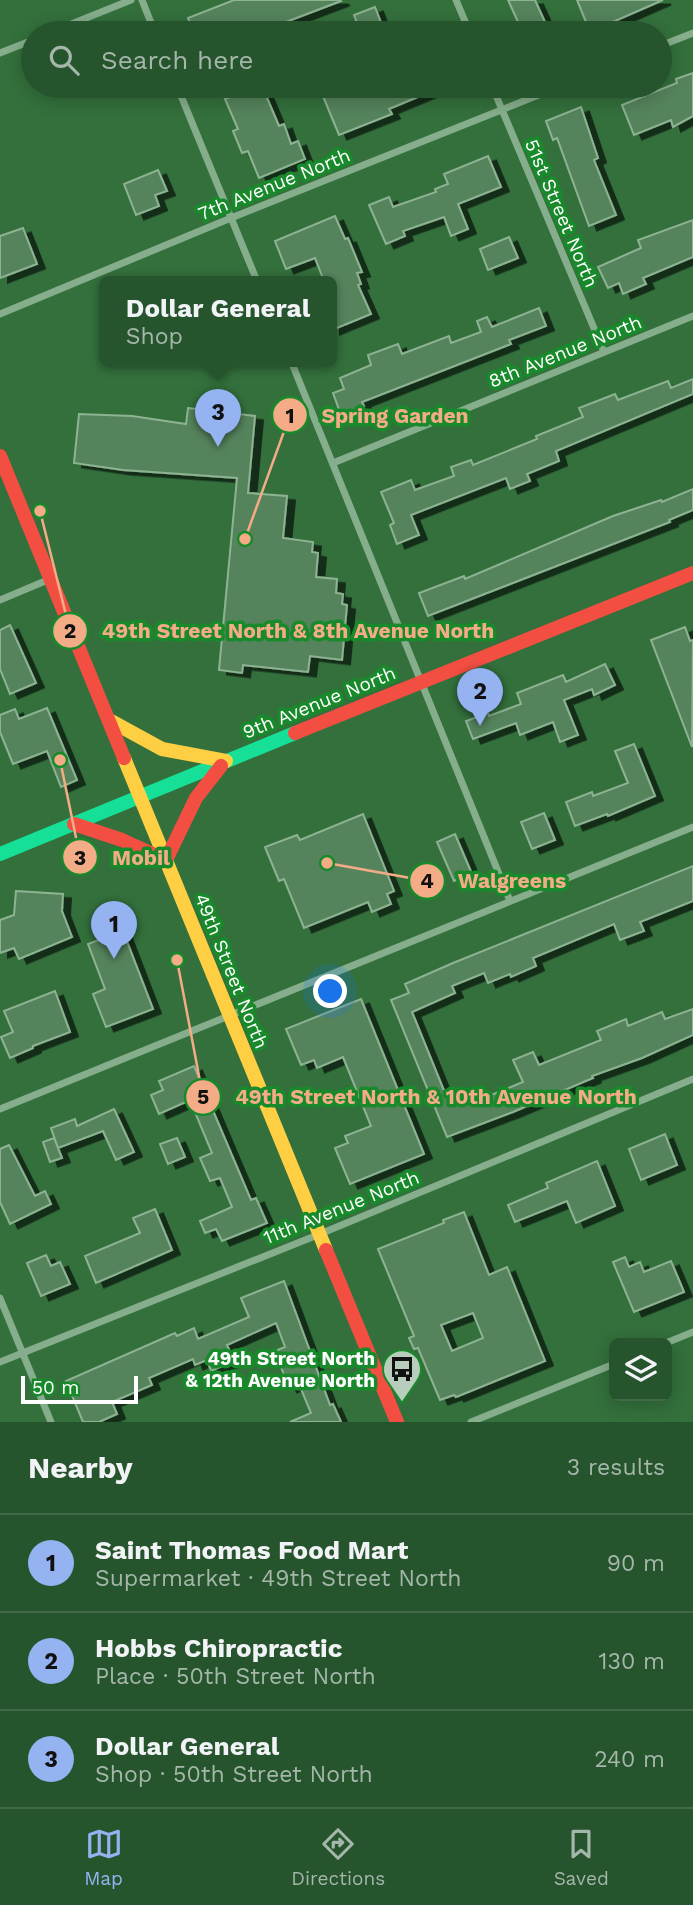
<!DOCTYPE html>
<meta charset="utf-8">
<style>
:root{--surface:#26542d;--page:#325e39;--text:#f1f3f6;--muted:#a4b7aa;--line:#426a49;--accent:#95b2f1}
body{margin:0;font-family:"Work Sans",sans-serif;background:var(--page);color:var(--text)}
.controls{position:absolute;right:21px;bottom:21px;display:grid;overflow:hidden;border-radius:10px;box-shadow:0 4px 18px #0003}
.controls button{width:63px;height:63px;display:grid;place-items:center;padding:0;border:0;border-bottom:2px solid var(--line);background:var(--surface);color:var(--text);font:35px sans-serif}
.scale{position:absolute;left:21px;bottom:18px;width:117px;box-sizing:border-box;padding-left:7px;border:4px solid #fff;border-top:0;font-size:19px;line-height:24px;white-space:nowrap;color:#fff;-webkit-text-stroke:5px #198a2b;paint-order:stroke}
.you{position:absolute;left:331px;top:992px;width:24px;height:24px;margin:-18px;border:5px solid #fff;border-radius:50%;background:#1a73e8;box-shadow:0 0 0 10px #1a73e833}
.badge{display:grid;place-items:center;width:46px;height:46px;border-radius:50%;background:var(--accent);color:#111;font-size:23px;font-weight:700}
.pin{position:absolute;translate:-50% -58px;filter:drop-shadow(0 2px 4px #0008)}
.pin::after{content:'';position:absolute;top:37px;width:24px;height:21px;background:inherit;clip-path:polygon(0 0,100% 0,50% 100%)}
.popup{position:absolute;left:99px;top:276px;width:238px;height:91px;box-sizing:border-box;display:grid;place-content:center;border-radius:10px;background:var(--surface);filter:drop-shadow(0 2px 5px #0005);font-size:23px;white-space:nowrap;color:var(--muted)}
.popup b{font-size:26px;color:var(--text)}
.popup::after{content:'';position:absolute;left:50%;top:100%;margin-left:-14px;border:14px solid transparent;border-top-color:var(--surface)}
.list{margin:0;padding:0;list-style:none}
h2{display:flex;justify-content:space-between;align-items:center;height:91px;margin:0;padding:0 28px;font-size:30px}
h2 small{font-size:23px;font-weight:400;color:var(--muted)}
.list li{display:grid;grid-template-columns:46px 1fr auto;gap:21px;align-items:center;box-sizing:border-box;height:98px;padding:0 28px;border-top:2px solid var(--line)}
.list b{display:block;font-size:26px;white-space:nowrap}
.list p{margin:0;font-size:23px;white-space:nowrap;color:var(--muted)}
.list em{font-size:23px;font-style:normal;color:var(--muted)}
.icon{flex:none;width:38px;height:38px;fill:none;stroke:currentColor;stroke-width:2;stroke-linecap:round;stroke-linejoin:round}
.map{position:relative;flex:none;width:693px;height:1422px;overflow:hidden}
.search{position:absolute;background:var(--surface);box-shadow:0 4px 18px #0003;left:21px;right:21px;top:21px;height:77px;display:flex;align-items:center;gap:18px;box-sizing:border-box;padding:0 24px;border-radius:38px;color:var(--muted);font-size:26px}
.sheet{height:385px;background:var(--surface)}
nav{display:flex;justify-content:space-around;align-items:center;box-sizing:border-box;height:98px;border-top:2px solid var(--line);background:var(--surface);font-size:19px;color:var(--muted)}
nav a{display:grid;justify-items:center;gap:4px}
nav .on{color:var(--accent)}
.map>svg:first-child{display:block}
</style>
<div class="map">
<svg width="693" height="1422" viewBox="0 0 693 1422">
<defs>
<filter id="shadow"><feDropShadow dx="8" dy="4.5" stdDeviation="0" flood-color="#0009"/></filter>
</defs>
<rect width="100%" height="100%" fill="#33703c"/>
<!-- building -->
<path fill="#54845c" stroke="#8eb393" stroke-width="2" fill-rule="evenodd" filter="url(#shadow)" d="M 234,0 L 340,0 L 341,1 L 257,33 L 194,33 L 188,18 Z
M 508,0 L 535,0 L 550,33 L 523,33 Z
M 577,0 L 663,0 L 590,32 Z
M 375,7 L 385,33 L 361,33 L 354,15 Z
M 693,73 L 693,116 L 673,127 L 671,120 L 634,135 L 622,105 L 677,83 L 676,79 Z
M 257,86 L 262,86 L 279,126 L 284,124 L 291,144 L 298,141 L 305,159 L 259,178 L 248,151 L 242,153 L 233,131 L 238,129 L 225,99 Z
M 329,86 L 342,86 L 345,92 L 361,86 L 444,86 L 389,109 L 392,114 L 339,135 L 320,89 Z
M 581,107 L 598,158 L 594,160 L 616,215 L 589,226 L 557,138 L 553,140 L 546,121 Z
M 488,156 L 501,187 L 458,204 L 468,229 L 451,236 L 444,217 L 403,231 L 405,236 L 386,244 L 369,205 L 389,197 L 393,207 L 436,192 L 435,189 L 448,184 L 444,174 Z
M 158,170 L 167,191 L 155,195 L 159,206 L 136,215 L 124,184 Z
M 335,216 L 345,239 L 348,238 L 362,272 L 357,273 L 361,284 L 358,285 L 371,314 L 332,330 L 332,281 L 324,281 L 315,258 L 286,269 L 275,241 Z
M 693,220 L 693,257 L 643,278 L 646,284 L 623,294 L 619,283 L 608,288 L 598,267 L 641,248 L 638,240 Z
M 23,228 L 37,264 L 0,278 L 0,236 Z
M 509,237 L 518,258 L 488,270 L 480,249 Z
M 539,308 L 546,326 L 509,340 L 511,344 L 362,402 L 364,406 L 341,415 L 333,393 L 344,389 L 340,378 L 371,365 L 368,355 L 398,344 L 402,354 L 449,336 L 451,343 L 481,332 L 477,321 L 487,317 L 492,327 Z
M 693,379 L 693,394 L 556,451 L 559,461 L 527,474 L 530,481 L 510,489 L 506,478 L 411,515 L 419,535 L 397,544 L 390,525 L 394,523 L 381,492 L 411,480 L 415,490 L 454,476 L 451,467 L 471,460 L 473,465 L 537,439 L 536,436 L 583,417 L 579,408 L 615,394 L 618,400 L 668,381 L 671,388 Z
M 188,408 L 255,416 L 248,493 L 287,496 L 283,538 L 313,542 L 312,552 L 318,553 L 316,577 L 337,579 L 336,593 L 343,594 L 342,604 L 347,605 L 342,660 L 310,656 L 308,672 L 243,665 L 242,673 L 219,670 L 237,478 L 123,470 L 74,463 L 79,414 L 132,416 L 186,424 Z
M 693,489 L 693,510 L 669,520 L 670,522 L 428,616 L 419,593 L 464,576 L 465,579 L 613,516 L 661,500 L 662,502 Z
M 10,625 L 36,683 L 10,694 L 0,669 L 0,630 Z
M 685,627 L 690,641 L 693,640 L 692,747 L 651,640 Z
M 605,664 L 615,685 L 594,695 L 592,689 L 564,700 L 578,735 L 560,742 L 553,722 L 520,735 L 516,723 L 473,739 L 466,721 L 488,713 L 489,716 L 521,704 L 517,693 L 563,675 L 566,682 Z
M 47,708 L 77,780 L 61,787 L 47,751 L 13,764 L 0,732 L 0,715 L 15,709 L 19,719 Z
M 634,744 L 655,796 L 608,816 L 607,814 L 575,826 L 566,802 L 592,792 L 593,796 L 628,783 L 615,751 Z
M 544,813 L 555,840 L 532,849 L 521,822 Z
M 363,814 L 394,891 L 387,894 L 391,904 L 372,912 L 368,902 L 304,928 L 284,879 L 279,881 L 265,847 L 297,835 L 300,840 Z
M 455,834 L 472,874 L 454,881 L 437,842 Z
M 693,866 L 693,901 L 640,922 L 644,931 L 620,940 L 614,924 L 533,958 L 536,966 L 511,977 L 510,974 L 488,983 L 484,973 L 452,986 L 455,993 L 412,1012 L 449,1103 L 481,1090 L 484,1098 L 523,1082 L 513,1060 L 533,1052 L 539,1065 L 601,1040 L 597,1031 L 626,1019 L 628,1026 L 662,1012 L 665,1019 L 693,1009 L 693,1035 L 642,1058 L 592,1076 L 593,1078 L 513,1112 L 447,1137 L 391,1000 L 409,993 L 405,984 L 453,963 Z
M 16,891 L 63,894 L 62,911 L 72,937 L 19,959 L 14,948 L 0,953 L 0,920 L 14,915 Z
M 123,931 L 153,1009 L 106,1027 L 93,994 L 105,989 L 88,944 Z
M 55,991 L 70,1032 L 33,1046 L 33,1048 L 10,1058 L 1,1037 L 13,1032 L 4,1011 Z
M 361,999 L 424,1154 L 350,1184 L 335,1148 L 348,1143 L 345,1136 L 371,1126 L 343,1057 L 317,1068 L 314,1060 L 301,1065 L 286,1029 Z
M 194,1066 L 251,1200 L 256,1198 L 267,1223 L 222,1241 L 216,1229 L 205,1233 L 200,1221 L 232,1207 L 220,1178 L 210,1181 L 200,1158 L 212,1153 L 190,1100 L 159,1114 L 151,1095 L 163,1090 L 159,1081 Z
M 114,1109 L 134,1152 L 116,1160 L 103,1131 L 58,1148 L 51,1128 L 75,1119 L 77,1126 Z
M 665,1134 L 677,1165 L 641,1180 L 629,1149 Z
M 54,1138 L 62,1158 L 50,1162 L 43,1142 Z
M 177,1138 L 185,1157 L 168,1164 L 160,1144 Z
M 9,1145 L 35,1196 L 45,1191 L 51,1204 L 10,1224 L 0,1202 L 0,1149 Z
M 597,1161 L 615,1206 L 576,1223 L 567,1201 L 515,1222 L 508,1205 L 548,1188 L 546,1183 Z
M 155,1209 L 172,1250 L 96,1283 L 85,1256 L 140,1233 L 133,1218 Z
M 464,1212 L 489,1275 L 507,1267 L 545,1361 L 456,1397 L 454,1395 L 440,1400 L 418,1348 L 414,1349 L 409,1338 L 414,1336 L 378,1249 L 444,1223 L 443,1220 ZM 473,1313 L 483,1338 L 452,1351 L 441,1325 Z
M 46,1255 L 51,1266 L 60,1262 L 70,1284 L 41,1296 L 27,1263 Z
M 625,1257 L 629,1267 L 640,1262 L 644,1272 L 671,1261 L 684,1292 L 634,1312 L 613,1262 Z
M 284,1281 L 330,1405 L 333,1404 L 341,1422 L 290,1422 L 311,1413 L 299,1384 L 289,1388 L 275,1351 L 285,1347 L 276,1323 L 227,1345 L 234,1361 L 211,1371 L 207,1360 L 195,1365 L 193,1359 L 149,1378 L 152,1385 L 112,1402 L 117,1414 L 99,1422 L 83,1422 L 66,1381 L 175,1333 L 177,1336 L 194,1328 L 198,1339 L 249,1317 L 241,1298 Z"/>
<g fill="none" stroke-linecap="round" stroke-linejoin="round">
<!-- street -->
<path stroke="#86ae8c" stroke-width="7" d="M 142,0 L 155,33
M 456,0 L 470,33
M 49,33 L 131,0
M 660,46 L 693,33
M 0,53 L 33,40
M 177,86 L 257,281
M 492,86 L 604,352
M 0,314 L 231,218 L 561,86
M 291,361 L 510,901
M 333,463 L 693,316
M 0,600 L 50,579
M 0,1109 L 693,827
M 0,1298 L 51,1422
M 666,1343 L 693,1332
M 0,1362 L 320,1234 L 693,1079
M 471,1422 L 614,1364"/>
<!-- fast -->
<path stroke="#16e098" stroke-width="14" d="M 0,854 L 295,733"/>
<!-- slow -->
<path stroke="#ffcf43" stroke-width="14" d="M 109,720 L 162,749 L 226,761
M 124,758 L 326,1250"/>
<!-- jam -->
<path stroke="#f24e42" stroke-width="14" d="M 0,456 L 124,758
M 295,733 L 693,573
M 74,824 L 122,840 L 166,860
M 166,860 L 196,798 L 221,766
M 326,1250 L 397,1422"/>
</g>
<!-- icons -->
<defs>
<symbol id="bus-pin" viewBox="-11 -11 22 30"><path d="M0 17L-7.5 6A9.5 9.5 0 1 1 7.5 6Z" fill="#b8cdbb" stroke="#198a2b"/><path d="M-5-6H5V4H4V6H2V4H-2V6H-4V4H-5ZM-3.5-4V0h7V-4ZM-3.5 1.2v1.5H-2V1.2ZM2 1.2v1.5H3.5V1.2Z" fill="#111"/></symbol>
</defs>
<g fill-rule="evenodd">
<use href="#bus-pin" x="380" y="1347" width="44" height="60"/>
</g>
<g text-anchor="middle" stroke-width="7" stroke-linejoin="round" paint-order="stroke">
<!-- street labels -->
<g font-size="19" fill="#fff" stroke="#198a2b">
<text transform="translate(274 184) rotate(-22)" y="7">7th Avenue North</text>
<text transform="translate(562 213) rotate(67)" y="7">51st Street North</text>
<text transform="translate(565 351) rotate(-22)" y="7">8th Avenue North</text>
<text transform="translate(319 702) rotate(-22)" y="7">9th Avenue North</text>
<text transform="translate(232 971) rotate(68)" y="7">49th Street North</text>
<text transform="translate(341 1207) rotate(-22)" y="7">11th Avenue North</text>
</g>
<!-- poi labels -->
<g font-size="19" font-weight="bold" fill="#fff" stroke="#198a2b" text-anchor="end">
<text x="375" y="1365">49th Street North<tspan x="375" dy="22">&amp; 12th Avenue North</tspan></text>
</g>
</g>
<!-- callouts -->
<path fill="none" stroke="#f4ac86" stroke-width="2.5" d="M245 539L290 415M40 511L70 631M60 760L80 857M327 863L427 881M177 960L203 1097"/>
<g fill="#f4ac86" stroke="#198a2b" stroke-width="2.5">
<circle cx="245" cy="539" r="7"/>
<circle cx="40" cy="511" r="7"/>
<circle cx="60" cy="760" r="7"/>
<circle cx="327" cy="863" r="7"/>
<circle cx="177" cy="960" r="7"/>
<circle cx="290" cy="415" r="18"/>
<circle cx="70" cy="631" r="18"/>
<circle cx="80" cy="857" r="18"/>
<circle cx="427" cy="881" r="18"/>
<circle cx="203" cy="1097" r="18"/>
</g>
<g font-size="21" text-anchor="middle" font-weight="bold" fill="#111">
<text x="290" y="423">1</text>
<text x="70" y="638">2</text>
<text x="80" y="865">3</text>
<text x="427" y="888">4</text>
<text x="203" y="1104">5</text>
</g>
<g font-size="21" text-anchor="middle" font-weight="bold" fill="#f4ac86" stroke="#198a2b" stroke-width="7" stroke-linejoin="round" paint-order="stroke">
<text x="395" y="423">Spring Garden</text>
<text x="298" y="638">49th Street North &amp; 8th Avenue North</text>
<text x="141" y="865">Mobil</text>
<text x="512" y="888">Walgreens</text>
<text x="436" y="1104">49th Street North &amp; 10th Avenue North</text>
</g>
</svg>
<div class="controls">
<button><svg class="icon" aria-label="layers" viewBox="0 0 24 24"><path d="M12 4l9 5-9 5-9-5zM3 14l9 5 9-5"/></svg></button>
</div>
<div class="scale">50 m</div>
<div class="you"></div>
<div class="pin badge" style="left:114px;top:959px">1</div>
<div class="pin badge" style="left:480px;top:726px">2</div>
<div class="pin badge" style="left:218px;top:447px">3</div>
<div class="popup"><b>Dollar General</b>Shop</div>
<div class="search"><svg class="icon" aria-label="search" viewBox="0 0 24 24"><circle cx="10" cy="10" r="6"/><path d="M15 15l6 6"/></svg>Search here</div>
</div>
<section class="sheet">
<h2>Nearby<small>3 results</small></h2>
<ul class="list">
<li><span class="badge">1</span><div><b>Saint Thomas Food Mart</b><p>Supermarket · 49th Street North</p></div><em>90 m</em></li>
<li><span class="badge">2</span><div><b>Hobbs Chiropractic</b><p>Place · 50th Street North</p></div><em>130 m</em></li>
<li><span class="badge">3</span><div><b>Dollar General</b><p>Shop · 50th Street North</p></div><em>240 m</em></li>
</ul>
</section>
<nav>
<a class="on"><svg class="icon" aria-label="map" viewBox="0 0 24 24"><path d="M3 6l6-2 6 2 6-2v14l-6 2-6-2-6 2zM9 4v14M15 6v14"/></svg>Map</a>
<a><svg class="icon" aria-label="directions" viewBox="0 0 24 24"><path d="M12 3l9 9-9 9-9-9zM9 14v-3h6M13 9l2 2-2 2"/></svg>Directions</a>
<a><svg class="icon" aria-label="saved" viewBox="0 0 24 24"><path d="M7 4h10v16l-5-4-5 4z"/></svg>Saved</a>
</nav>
